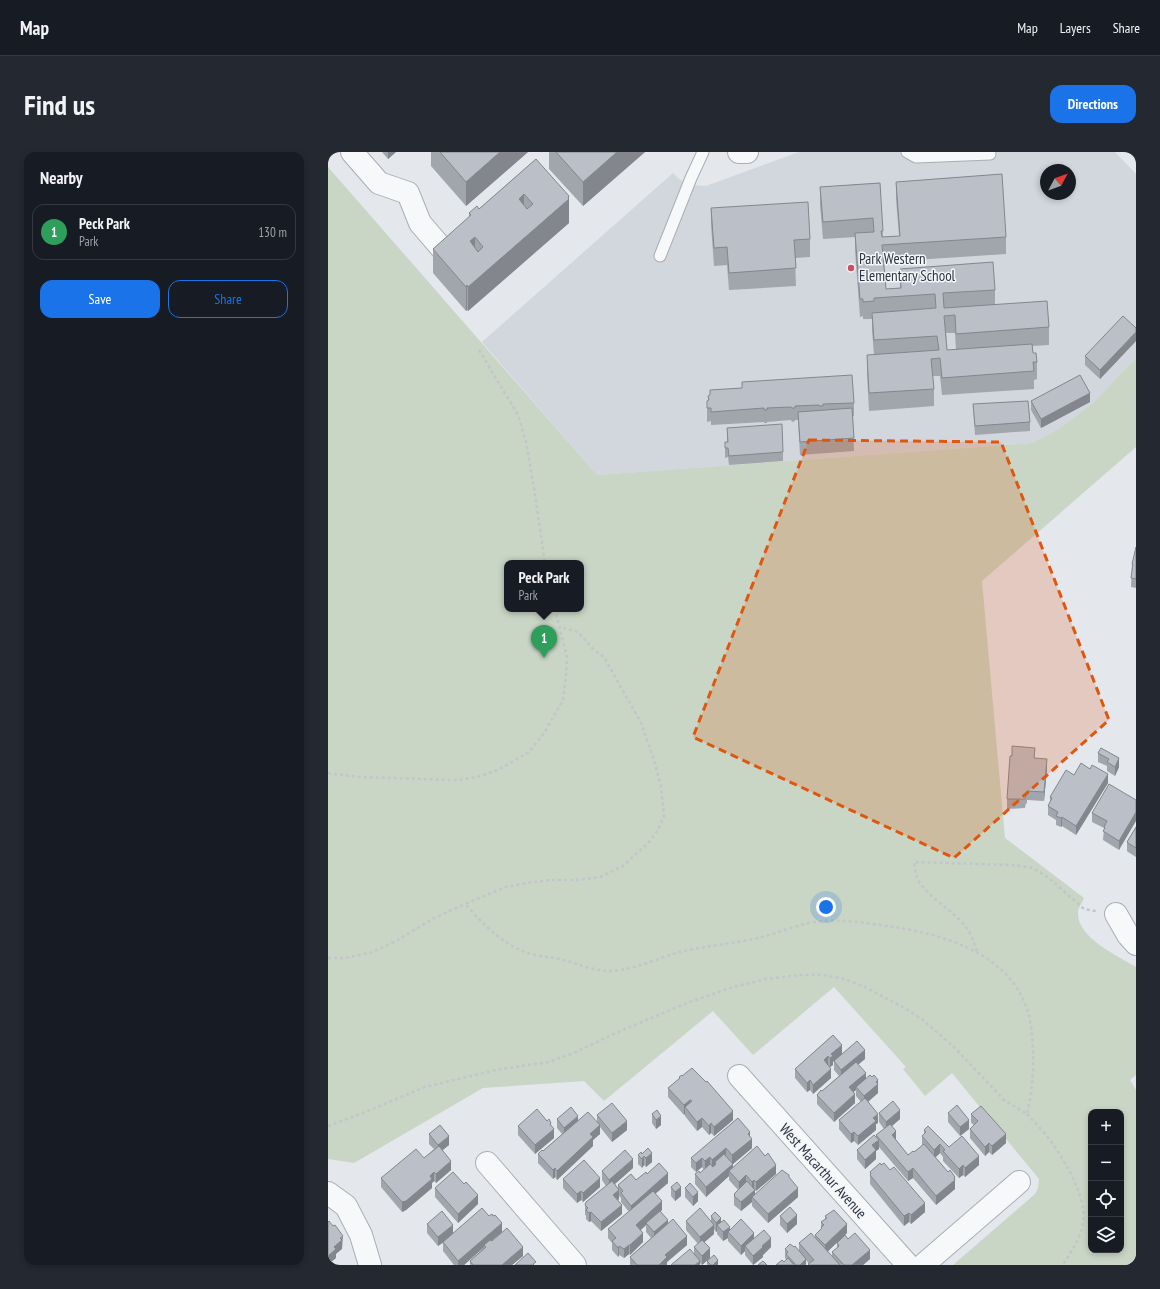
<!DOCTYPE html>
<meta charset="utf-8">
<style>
:root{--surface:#171b24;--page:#242831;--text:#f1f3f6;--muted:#9ea1a6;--line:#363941;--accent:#1a73e8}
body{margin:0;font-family:"PT Sans Narrow",sans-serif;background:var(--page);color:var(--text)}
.controls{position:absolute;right:12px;bottom:12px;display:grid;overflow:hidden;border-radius:8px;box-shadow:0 2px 6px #0003}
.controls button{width:36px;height:36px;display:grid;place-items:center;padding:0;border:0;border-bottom:1px solid var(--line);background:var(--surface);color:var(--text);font:20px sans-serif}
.compass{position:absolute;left:712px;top:12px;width:36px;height:36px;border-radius:50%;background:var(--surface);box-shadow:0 2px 6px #0003;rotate:49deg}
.you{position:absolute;left:498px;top:755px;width:14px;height:14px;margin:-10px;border:3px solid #fff;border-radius:50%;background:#1a73e8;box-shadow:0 0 0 6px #1a73e833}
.badge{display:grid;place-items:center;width:26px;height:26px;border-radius:50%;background:var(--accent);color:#fff;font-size:13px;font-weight:700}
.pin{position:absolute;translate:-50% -33px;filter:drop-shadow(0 1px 2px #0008)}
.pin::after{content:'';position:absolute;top:21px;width:14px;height:12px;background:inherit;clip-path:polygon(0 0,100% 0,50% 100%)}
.popup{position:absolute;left:176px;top:408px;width:80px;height:52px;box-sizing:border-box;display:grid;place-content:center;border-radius:8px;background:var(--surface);filter:drop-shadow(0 1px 3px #0005);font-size:13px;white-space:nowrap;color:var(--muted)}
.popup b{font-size:15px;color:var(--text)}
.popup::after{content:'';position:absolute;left:50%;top:100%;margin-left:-8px;border:8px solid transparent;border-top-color:var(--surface)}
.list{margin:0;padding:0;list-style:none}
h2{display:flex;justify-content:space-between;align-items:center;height:52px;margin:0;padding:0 16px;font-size:17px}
h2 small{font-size:13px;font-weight:400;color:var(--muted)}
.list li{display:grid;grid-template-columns:26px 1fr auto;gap:12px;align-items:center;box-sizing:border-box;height:56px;margin:0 8px 8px;padding:0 8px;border:1px solid var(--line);border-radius:12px}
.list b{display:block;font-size:15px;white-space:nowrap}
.list p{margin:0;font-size:13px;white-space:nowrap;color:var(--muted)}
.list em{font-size:13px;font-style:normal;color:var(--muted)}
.actions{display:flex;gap:8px;padding:12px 16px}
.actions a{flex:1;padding:9px 0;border:1px solid var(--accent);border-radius:12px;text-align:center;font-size:14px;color:var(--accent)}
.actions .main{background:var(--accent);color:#fff}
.icon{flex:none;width:22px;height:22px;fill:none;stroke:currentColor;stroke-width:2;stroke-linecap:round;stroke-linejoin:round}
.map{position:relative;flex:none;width:808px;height:1113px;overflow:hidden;border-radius:12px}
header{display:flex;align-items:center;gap:24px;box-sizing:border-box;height:56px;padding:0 20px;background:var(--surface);border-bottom:1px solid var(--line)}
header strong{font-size:19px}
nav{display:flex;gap:22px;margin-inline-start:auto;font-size:14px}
.intro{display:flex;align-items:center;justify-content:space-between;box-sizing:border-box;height:96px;padding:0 24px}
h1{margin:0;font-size:28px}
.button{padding:10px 18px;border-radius:12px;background:var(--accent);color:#fff;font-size:14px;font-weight:700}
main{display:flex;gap:24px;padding:0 24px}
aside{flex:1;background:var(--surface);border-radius:12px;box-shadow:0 2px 6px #0003}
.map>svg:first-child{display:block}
</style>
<header>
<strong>Map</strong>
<nav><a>Map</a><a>Layers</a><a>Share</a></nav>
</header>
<div class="intro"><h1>Find us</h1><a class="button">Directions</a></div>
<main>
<aside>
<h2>Nearby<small></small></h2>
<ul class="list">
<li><span class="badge" style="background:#2e9e5b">1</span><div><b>Peck Park</b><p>Park</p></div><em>130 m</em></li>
</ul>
<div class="actions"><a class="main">Save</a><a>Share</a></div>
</aside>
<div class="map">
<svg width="808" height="1113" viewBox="0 0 808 1113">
<rect width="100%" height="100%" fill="#e4e7eb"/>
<!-- built -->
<path fill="#d2d6dd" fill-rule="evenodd" d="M 471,0 L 787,0 L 808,22 L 808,206 L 765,251 L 731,277 L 704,291 L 269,323 L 154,190 L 345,21 L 351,27 L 363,33 L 378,34 ZM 718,18 L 742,18 L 742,42 L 718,42 Z"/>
<!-- green -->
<path fill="#c9d5c5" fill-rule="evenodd" d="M 0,15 L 269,323 L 704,291 L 731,277 L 765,251 L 808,206 L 808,295 L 654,429 L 677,686 L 756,746 C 754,751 750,756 750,760 C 748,785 790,804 808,815 L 808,923 L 802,928 L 808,938 L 808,1113 L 625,1113 L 707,1042 L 710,1036 L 711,1027 L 624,921 L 597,944 L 575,917 L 578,915 L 506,835 L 425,903 L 385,859 L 276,949 L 256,929 L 155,936 L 26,1011 L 0,1007 ZM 179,411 L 253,411 L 253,457 L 179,457 ZM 763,960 L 793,960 L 793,1098 L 763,1098 Z"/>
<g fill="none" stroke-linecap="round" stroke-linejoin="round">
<defs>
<path id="lane" d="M 579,0 L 588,5 L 662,2
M 332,104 L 363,26 L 375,0"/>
<path id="street" d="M 24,0 L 51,31 L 80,41 L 92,71 L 122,106
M 411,0 L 419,0
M 788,762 L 800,783 L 808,792
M 411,924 L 580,1113
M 159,1011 L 247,1113
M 0,1041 L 18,1054 L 33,1083 L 42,1113
M 595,1113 L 691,1030"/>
</defs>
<!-- lane casing -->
<use href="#lane" stroke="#a9aeb5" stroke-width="13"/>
<!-- street casing -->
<use href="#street" stroke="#a9aeb5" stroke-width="24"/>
<!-- path -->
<path stroke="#c2c5ca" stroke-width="2.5" stroke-dasharray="3 3" stroke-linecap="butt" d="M 151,198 L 190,263 L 198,290 L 206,336 L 217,411
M 0,621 L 31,625 L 129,628 L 149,625 L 170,618 L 201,600 L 216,581 L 235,548 L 238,524 L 239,505 L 227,457
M 649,799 C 646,790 643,781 637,774 C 625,758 593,741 588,723 C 587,719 587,714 586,710 L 683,713 L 701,715 L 712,720 L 722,727 L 756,757 L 768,759
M 0,806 L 17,806 L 45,800 L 68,789 L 106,766 L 137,752
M 699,962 C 708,972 719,983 727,995 C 740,1015 759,1047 755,1072 C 752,1087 743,1100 735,1113
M 0,974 L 35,961 L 97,935 L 172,917 L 221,910 L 248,900 L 290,880 L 359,851 L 405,835 L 438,827 L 471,823 L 495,823 L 517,827 L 537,835 L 580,858 L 595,868 L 626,895 L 676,948 L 699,962 C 704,940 706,919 705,896 C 704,882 703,867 698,854 C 678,801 617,783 566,775 C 543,772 518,767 494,769 C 472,771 451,781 430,786 C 403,792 375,794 348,801 C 329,807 304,818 285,819 C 270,820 253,813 239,809 C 227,805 215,805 203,802 C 176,794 156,773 137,752 L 178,735 L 199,731 L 222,728 L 251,728 L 272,725 L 295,714 L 321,690 L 330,678 L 336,664 L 333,634 L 326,608 L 313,571 L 285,521 L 276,505 L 265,497 L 250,480 L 232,475"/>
<!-- lane -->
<use href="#lane" stroke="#f7f8fa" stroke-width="11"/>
<!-- street -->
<use href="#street" stroke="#f7f8fa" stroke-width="22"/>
</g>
<!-- wall -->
<path fill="#a1a5ac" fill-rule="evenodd" d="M 54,0 L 68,0 L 60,7 Z
M 103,0 L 200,0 L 138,54 L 103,14 Z
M 221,0 L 317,0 L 255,54 L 221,17 Z
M 208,7 L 241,69 L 241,71 L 140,159 L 139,158 L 138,159 L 105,121 L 105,97 L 141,65 L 141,61 L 151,57 Z
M 568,30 L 678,85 L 678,102 L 556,110 L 558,137 L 572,136 L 572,117 L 667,138 L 667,152 L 721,175 L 721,193 L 704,194 L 705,201 L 709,210 L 709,227 L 706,228 L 706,237 L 614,243 L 612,224 L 605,224 L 606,237 L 606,254 L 541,259 L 539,220 L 539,203 L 546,203 L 544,178 L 544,167 L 535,167 L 535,164 L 532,165 L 527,98 L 527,85 L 495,87 L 492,53 L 492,35 L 552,31 L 555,85 L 571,84 L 568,47 ZM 618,181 L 627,181 L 628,198 L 619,198 Z
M 383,56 L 482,87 L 482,105 L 467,106 L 468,134 L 401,138 L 399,113 L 386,114 L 383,73 Z
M 808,176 L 808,189 L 772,227 L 757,213 L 757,204 Z
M 414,230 L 526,251 L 526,264 L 525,264 L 526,299 L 472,303 L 470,268 L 467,268 L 467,269 L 464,270 L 463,268 L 439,270 L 439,271 L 436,271 L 436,270 L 383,273 L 383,269 L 379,270 L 379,249 L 380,249 L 380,244 L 382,243 L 382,238 L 414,236 Z
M 703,249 L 762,250 L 713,276 L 703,258 Z
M 645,252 L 702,270 L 702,279 L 647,283 Z
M 399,276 L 455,300 L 455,309 L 401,313 L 400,305 L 397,306 L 397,290 L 399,290 Z
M 808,395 L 808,436 L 803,435 L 804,412 Z
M 770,601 L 791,606 L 791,615 L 787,624 L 779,619 L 779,614 L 770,610 Z
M 707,606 L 719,616 L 716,649 L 699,648 L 699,652 L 698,651 L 697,656 L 679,657 L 679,647 Z
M 746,623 L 780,631 L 748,683 L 734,674 L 733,675 L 728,673 L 728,668 L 720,663 L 720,654 L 722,650 L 722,645 Z
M 808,648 L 791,698 L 775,688 L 776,676 L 764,670 L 764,661 Z
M 808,675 L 808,705 L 800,700 L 799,699 L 799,690 Z
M 505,883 L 505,913 L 502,915 L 503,926 L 485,942 L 482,938 L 479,940 L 467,926 L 467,917 Z
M 537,907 L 530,912 L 538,926 L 550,941 L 540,950 L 550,971 L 548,972 L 548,978 L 530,993 L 526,989 L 523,991 L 511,977 L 511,968 L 533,950 L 528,944 L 528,938 L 525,940 L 527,951 L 506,970 L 489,952 L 489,943 L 511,924 L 506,918 L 506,909 Z
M 351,925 L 405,968 L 386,984 L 383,981 L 381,983 L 374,975 L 369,979 L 357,964 L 357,962 L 356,963 L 340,945 L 340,936 L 351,927 Z
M 551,961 L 572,967 L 564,974 L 568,988 L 580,1003 L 586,1000 L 595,993 L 594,993 L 594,984 L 596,982 L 596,978 L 621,995 L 651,1013 L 637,1025 L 635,1023 L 631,1026 L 615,1009 L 615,1005 L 612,1001 L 607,1005 L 627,1034 L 627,1037 L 608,1053 L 585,1026 L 580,1029 L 551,995 L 551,997 L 548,999 L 548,1007 L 537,1017 L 529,1007 L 529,998 L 548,985 L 548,983 L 556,977 L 551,970 Z
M 620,961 L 641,977 L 632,984 L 620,970 Z
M 324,962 L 333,973 L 328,977 L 324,971 Z
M 643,962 L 678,991 L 664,1003 L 661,1000 L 657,1004 L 642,986 L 642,977 L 646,973 L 643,971 Z
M 269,963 L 299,978 L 284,990 L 272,975 L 272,982 L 265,988 L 265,994 L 229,1028 L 227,1025 L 225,1027 L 210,1011 L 210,1002 L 215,999 L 234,982 L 229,976 L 229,967 L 250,968 L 269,971 Z
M 190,974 L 223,974 L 226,986 L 207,1002 L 190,983 Z
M 101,982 L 121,993 L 114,998 L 123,1018 L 108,1031 L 106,1029 L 104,1031 L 104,1036 L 78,1058 L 74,1060 L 53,1035 L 53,1026 L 96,1006 L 106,997 L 101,992 Z
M 422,985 L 424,996 L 405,1012 L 405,1015 L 448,1022 L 428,1039 L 426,1037 L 427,1042 L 461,1025 L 470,1045 L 440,1071 L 424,1054 L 424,1050 L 413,1059 L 406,1053 L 406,1042 L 410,1038 L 401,1028 L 401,1024 L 378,1045 L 367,1032 L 367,1022 L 372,1021 L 376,1018 L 374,1015 L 368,1020 L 363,1015 L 363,1006 Z
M 313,1000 L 324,1010 L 318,1015 L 316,1013 L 314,1016 L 310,1012 L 310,1003 Z
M 553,1013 L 562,1018 L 597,1060 L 583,1072 L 581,1070 L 576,1074 L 542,1032 L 542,1020 Z
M 305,1016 L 287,1032 L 290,1036 L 290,1033 L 308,1028 L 319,1022 L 340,1031 L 327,1041 L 334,1058 L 332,1059 L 340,1071 L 359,1093 L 339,1110 L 339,1113 L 302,1113 L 302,1105 L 323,1086 L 318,1080 L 318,1073 L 313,1078 L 315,1090 L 302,1103 L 301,1102 L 296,1106 L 291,1103 L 290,1105 L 284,1098 L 284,1091 L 280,1086 L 280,1077 L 301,1060 L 293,1050 L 293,1046 L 291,1044 L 291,1047 L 290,1048 L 294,1062 L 273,1079 L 263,1069 L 261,1070 L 258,1067 L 258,1064 L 257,1062 L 257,1053 L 278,1034 L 274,1028 L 274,1019 Z
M 235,1027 L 272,1035 L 255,1050 L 253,1048 L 249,1051 L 235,1036 Z
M 343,1035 L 353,1044 L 347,1049 L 343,1044 Z
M 107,1036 L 150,1052 L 130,1071 L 107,1045 Z
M 357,1036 L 370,1049 L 365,1054 L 357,1045 Z
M 383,1064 L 393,1070 L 402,1078 L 426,1086 L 443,1095 L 435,1103 L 435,1105 L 425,1113 L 417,1103 L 417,1099 L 413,1103 L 400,1089 L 400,1086 L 395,1089 L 389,1082 L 389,1079 L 388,1080 L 386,1077 L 386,1082 L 376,1090 L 382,1106 L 374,1113 L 372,1111 L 372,1113 L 366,1102 L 366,1095 L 370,1092 L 358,1078 L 358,1069 L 383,1069 Z
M 452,1064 L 469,1072 L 459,1081 L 452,1073 Z
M 497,1064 L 519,1081 L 500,1099 L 504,1105 L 504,1100 L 509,1097 L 509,1091 L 520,1087 L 542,1107 L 535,1113 L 480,1113 L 481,1112 L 478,1108 L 478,1113 L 448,1113 L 456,1110 L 458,1107 L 457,1106 L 457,1097 L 466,1095 L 471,1099 L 471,1091 L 487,1085 L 487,1083 L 493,1078 L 493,1070 L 497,1067 Z
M 99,1072 L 125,1081 L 174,1080 L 163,1089 L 195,1104 L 184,1113 L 142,1113 L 142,1109 L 156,1095 L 136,1113 L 126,1113 L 115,1099 L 115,1091 L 110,1094 L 99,1081 Z
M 379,1109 L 390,1113 L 379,1113 Z"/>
<!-- shaded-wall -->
<path fill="#83868c" d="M 60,0 L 68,0 L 60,7 Z
M 172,0 L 200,0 L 138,54 L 138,30 Z
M 289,0 L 317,0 L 255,54 L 255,30 Z
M 196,42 L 196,66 L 191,47 Z
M 241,44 L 241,71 L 140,159 L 140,135 Z
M 147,85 L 147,109 L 142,89 Z
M 139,133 L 139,158 L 138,159 L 138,135 Z
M 808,180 L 808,189 L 772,227 L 772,218 Z
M 762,241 L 762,250 L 713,276 L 713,267 Z
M 791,606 L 791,615 L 787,624 L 787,615 Z
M 719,607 L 719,616 L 716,649 L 716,640 Z
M 780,622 L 780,631 L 748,683 L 748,674 Z
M 808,660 L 808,669 L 791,698 L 791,689 Z
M 734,665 L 734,674 L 733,675 L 733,666 Z
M 514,893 L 514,902 L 505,910 L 505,913 L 502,915 L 502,906 L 503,902 Z
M 537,898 L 537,907 L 513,927 L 513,918 Z
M 500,904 L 500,914 L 496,908 Z
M 503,917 L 503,926 L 485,942 L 485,933 Z
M 538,921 L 538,930 L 528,935 L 528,938 L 521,944 L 521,935 Z
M 482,928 L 482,938 L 479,940 L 479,931 Z
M 550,928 L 550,941 L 536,953 L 536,944 Z
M 527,942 L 527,951 L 506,970 L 506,961 Z
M 362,948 L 362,957 L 357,955 L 357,962 L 356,963 L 356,953 Z
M 572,958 L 572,967 L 558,979 L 558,970 Z
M 405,959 L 405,968 L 386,984 L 386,975 Z
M 550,962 L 550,971 L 548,972 L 548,978 L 530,993 L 530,984 L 545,966 Z
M 250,964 L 250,973 L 236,985 L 236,976 Z
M 333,964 L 333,973 L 328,977 L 328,968 Z
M 374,966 L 374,975 L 369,979 L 369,970 Z
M 641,968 L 641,977 L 632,984 L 632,975 Z
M 299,969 L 299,978 L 284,990 L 284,981 Z
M 223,971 L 223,979 L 226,977 L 226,986 L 207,1002 L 207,993 Z
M 383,971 L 383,981 L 381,983 L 381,974 Z
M 272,973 L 272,982 L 265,988 L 265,994 L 229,1028 L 229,1019 L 262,982 Z
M 568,979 L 568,988 L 564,983 Z
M 422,980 L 422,988 L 424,987 L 424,996 L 405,1012 L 405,1021 L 401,1019 L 401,1024 L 378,1045 L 378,1035 L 404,1012 L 404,1003 L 420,982 Z
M 526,980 L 526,989 L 523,991 L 523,982 Z
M 678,982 L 678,991 L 664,1003 L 664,994 Z
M 121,984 L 121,993 L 110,1002 L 110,993 Z
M 551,988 L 551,997 L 548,999 L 548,1007 L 537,1017 L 537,1008 L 544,993 Z
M 661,991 L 661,1000 L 657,1004 L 657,995 Z
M 612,992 L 612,1001 L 606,1007 L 606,998 Z
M 398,996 L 398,1005 L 388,1012 L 387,1010 L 387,1014 L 384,1017 L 384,1008 Z
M 324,1001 L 324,1010 L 318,1015 L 318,1006 Z
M 316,1004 L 316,1013 L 314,1016 L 314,1007 Z
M 651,1004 L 651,1013 L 637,1025 L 637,1016 Z
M 382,1005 L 382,1014 L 377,1018 L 377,1009 Z
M 374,1006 L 374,1015 L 368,1020 L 368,1011 Z
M 305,1007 L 305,1016 L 281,1037 L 281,1028 Z
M 123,1009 L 123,1018 L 108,1031 L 108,1022 Z
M 448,1013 L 448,1022 L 428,1039 L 428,1030 Z
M 635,1013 L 635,1023 L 631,1026 L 631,1017 Z
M 227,1016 L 227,1025 L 225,1027 L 225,1018 Z
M 585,1016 L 585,1026 L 580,1029 L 580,1020 Z
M 106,1020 L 106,1029 L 104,1031 L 104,1036 L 78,1058 L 74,1060 L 74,1050 Z
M 340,1021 L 340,1031 L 303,1063 L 303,1054 Z
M 418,1023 L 418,1032 L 411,1039 L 411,1030 Z
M 627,1025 L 627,1037 L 608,1053 L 608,1044 Z
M 272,1026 L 272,1035 L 255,1050 L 255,1041 Z
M 426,1028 L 426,1037 L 424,1039 L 424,1030 Z
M 353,1035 L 353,1044 L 347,1049 L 347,1040 Z
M 470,1036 L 470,1045 L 440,1071 L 440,1062 Z
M 291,1038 L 291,1047 L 285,1052 L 285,1043 Z
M 427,1038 L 427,1047 L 424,1045 L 424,1050 L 413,1059 L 413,1050 Z
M 253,1039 L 253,1048 L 249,1051 L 249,1042 Z
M 370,1040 L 370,1049 L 365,1054 L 365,1045 Z
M 150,1043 L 150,1052 L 130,1071 L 130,1062 Z
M 334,1049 L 334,1058 L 319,1072 L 318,1071 L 318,1073 L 308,1082 L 308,1073 Z
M 597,1051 L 597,1060 L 583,1072 L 583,1063 Z
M 294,1053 L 294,1062 L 273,1079 L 273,1070 Z
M 263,1060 L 263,1069 L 261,1070 L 261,1061 Z
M 581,1061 L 581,1070 L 576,1074 L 576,1064 Z
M 469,1063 L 469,1072 L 459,1081 L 459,1072 Z
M 393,1066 L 393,1075 L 389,1073 L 389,1079 L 388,1080 L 388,1071 Z
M 340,1068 L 340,1077 L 326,1089 L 326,1080 Z
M 174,1071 L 174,1080 L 157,1094 L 156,1093 L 156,1095 L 136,1113 L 130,1113 L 130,1109 Z
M 519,1072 L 519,1081 L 497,1102 L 497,1093 Z
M 125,1073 L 125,1082 L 110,1094 L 110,1085 Z
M 386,1073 L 386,1082 L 372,1094 L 372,1085 Z
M 402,1075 L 402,1082 L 400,1080 L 400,1086 L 395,1089 L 395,1080 Z
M 315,1081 L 315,1090 L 302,1103 L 302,1093 Z
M 426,1081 L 426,1090 L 417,1094 L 417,1099 L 413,1103 L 413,1094 Z
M 15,1084 L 14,1097 L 8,1102 L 8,1106 L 0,1113 L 0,1104 L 6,1095 Z
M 359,1084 L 359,1093 L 339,1110 L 339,1113 L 331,1113 L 337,1103 Z
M 443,1086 L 443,1095 L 435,1103 L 435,1105 L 425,1113 L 425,1104 L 434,1094 Z
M 301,1093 L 301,1102 L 296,1106 L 296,1097 Z
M 291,1094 L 291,1103 L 290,1105 L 290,1096 Z
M 195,1095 L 195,1104 L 184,1113 L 174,1113 Z
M 382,1096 L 382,1106 L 374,1113 L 374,1104 Z
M 542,1098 L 542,1107 L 535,1113 L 524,1113 Z
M 478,1107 L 478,1113 L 472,1113 Z
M 390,1108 L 390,1113 L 385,1113 Z
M 372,1109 L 372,1113 L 367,1113 Z"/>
<!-- building -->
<path fill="#bbc0c8" stroke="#83868c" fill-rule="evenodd" d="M 112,0 L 172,0 L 138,30 Z
M 228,0 L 289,0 L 255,30 Z
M 208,7 L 241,44 L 240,46 L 241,47 L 140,135 L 139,133 L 138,135 L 105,97 L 143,63 L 141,61 L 149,54 L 151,57 ZM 196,42 L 205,52 L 199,57 L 191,47 ZM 147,85 L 155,95 L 150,100 L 142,89 Z
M 674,22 L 678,85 L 554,93 L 558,137 L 573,136 L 572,117 L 665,110 L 667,138 L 615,141 L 616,156 L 719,149 L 721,175 L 628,182 L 627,163 L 616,164 L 619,198 L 704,192 L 705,201 L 708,201 L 709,210 L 705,210 L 706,219 L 614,226 L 612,206 L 603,207 L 606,237 L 541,241 L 539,203 L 611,198 L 609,184 L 546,188 L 544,161 L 608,156 L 607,142 L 546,146 L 546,149 L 535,150 L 535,147 L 532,147 L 527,81 L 546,80 L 545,66 L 495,70 L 492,35 L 552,31 L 555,79 L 553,79 L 554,85 L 572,84 L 568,30 Z
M 480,50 L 482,87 L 466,88 L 468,116 L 401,121 L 399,95 L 386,96 L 383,56 Z
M 795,164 L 808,176 L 808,180 L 772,218 L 757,204 Z
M 524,223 L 526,251 L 495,252 L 495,254 L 491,254 L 491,253 L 467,254 L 467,256 L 464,256 L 463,255 L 439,256 L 439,258 L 436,258 L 436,256 L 383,260 L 383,256 L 379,256 L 379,249 L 381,248 L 380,244 L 382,243 L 382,238 L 414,236 L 414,230 Z
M 752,223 L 762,241 L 713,267 L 703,249 Z
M 700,249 L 702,270 L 647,274 L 645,252 Z
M 524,256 L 526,286 L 472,290 L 470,260 Z
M 454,272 L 455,300 L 401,304 L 400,296 L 397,296 L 397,290 L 400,290 L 399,276 Z
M 808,395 L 808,427 L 803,426 L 805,412 L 804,412 Z
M 684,594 L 707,596 L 706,606 L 719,607 L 716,640 L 699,639 L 699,642 L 698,642 L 697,647 L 679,647 L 682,604 L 684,604 Z
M 773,596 L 791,606 L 787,615 L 779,610 L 781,607 L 770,601 Z
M 753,611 L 762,617 L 764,613 L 780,622 L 748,674 L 734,665 L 733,666 L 728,664 L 730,660 L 720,654 L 724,646 L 722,645 L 738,618 L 746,623 Z
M 781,632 L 808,648 L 808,660 L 791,689 L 775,679 L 777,676 L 776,675 L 779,669 L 764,661 Z
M 808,675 L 808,696 L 800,691 L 799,690 Z
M 505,883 L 514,893 L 503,902 L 505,904 L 502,906 L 500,904 L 496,908 L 503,917 L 485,933 L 482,928 L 479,931 L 467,917 Z
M 529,889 L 537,898 L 513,918 L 506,909 Z
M 528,910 L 538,921 L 521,935 L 527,942 L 506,961 L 489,943 L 493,938 L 494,939 Z
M 364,916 L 378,930 L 379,929 L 405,959 L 386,975 L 383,971 L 381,974 L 374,966 L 369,970 L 357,955 L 364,949 L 362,948 L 356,953 L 340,936 L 352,926 L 351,925 L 354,923 L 354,924 Z
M 542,923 L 544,925 L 546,923 L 550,928 L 548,930 L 550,932 L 536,944 L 528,935 Z
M 537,946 L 550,962 L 545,966 L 548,969 L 530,984 L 526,980 L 523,982 L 511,968 Z
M 565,949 L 572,958 L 558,970 L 551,961 Z
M 284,951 L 299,969 L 284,981 L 269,963 Z
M 629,953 L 641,968 L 632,975 L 620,961 Z
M 653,954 L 678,982 L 664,994 L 661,991 L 657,995 L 642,977 L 650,969 L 643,962 Z
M 243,955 L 250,964 L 236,976 L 229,967 Z
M 209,957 L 219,969 L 221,967 L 223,971 L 222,972 L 226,977 L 207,993 L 190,974 Z
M 329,958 L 333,964 L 328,968 L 324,962 Z
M 260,960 L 272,973 L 262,982 L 265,985 L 229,1019 L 227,1016 L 225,1018 L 210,1002 L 214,998 L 215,999 Z
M 410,966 L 422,980 L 420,982 L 424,987 L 404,1003 L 398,996 L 384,1008 L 382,1005 L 377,1009 L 374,1006 L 368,1011 L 363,1006 Z
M 562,972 L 568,979 L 564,983 L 580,1003 L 585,999 L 586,1000 L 596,992 L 620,1020 L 622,1018 L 627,1025 L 626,1026 L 627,1028 L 608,1044 L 585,1016 L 580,1020 L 548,983 Z
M 112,973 L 121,984 L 110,993 L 101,982 Z
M 600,974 L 621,995 L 634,984 L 651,1004 L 637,1016 L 635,1013 L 631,1017 L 615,999 L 617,998 L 612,992 L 606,998 L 594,984 L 598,980 L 596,978 Z
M 546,983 L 551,988 L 544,993 L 548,998 L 537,1008 L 529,998 Z
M 111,994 L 123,1009 L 108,1022 L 106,1020 L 102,1024 L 104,1027 L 78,1049 L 74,1050 L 53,1026 L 88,997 L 96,1006 Z
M 429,994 L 437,1004 L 440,1001 L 448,1013 L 428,1030 L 426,1028 L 424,1030 L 418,1023 L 411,1030 L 401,1019 Z
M 320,996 L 324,1001 L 318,1006 L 316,1004 L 314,1007 L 310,1003 L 313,1000 L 314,1002 Z
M 297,998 L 305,1007 L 281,1028 L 274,1019 Z
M 396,1002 L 405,1012 L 378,1035 L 367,1022 L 371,1019 L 372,1021 L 382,1012 L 385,1015 L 388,1012 L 387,1010 Z
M 256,1008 L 272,1026 L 255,1041 L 253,1039 L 249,1042 L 235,1027 Z
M 331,1011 L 340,1021 L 303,1054 L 293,1041 L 295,1039 L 290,1033 L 303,1022 L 308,1028 L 318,1020 L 319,1022 Z
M 552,1011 L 553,1013 L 556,1011 L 562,1018 L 566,1015 L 597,1051 L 583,1063 L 581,1061 L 576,1064 L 542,1023 L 543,1022 L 542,1020 Z
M 454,1018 L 461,1023 L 461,1025 L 470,1036 L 440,1062 L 424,1045 Z
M 125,1020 L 136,1032 L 138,1030 L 150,1043 L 130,1062 L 107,1036 Z
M 284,1029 L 291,1038 L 285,1043 L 294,1053 L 273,1070 L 263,1060 L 261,1061 L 258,1058 L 260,1056 L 257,1053 L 258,1050 Z
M 419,1029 L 427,1038 L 413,1050 L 406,1044 L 407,1043 L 406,1042 Z
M 349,1030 L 353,1035 L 347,1040 L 343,1035 Z
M 362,1031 L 370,1040 L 365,1045 L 357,1036 Z
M 325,1039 L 334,1049 L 308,1073 L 315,1081 L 302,1093 L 301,1093 L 296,1097 L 291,1094 L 290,1096 L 284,1089 L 288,1086 L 280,1077 Z
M 462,1055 L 469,1063 L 459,1072 L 452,1064 Z
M 154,1056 L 161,1064 L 164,1062 L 165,1064 L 167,1063 L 174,1071 L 130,1109 L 115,1090 Z
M 372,1056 L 386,1073 L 372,1085 L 358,1069 Z
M 506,1058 L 519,1072 L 497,1093 L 487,1083 L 494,1076 L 493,1075 L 496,1073 L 493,1070 L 499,1066 L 497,1064 Z
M 114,1059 L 125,1073 L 110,1085 L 99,1072 Z
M 332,1059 L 340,1068 L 326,1080 L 318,1071 Z
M 387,1060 L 393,1066 L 388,1071 L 383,1064 Z
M 345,1067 L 359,1084 L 337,1103 L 339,1105 L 331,1113 L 309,1113 L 302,1105 Z
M 413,1067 L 426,1081 L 413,1094 L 400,1080 Z
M 396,1068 L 402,1075 L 395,1080 L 389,1073 Z
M 1,1069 L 5,1074 L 7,1073 L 15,1084 L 12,1086 L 14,1088 L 6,1095 L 8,1097 L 0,1104 L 0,1070 Z
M 179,1076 L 195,1095 L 174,1113 L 145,1113 L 142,1109 L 158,1095 L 156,1093 L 162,1088 L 164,1089 Z
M 436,1078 L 443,1086 L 434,1094 L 435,1095 L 425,1104 L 417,1094 Z
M 483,1081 L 512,1113 L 481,1113 L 480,1112 L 486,1108 L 471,1091 Z
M 527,1081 L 542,1098 L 524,1113 L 516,1113 L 504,1100 L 511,1094 L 509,1091 L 517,1083 L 520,1087 Z
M 374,1088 L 382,1096 L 374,1104 L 366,1095 Z
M 462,1092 L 466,1095 L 467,1094 L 478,1107 L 472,1113 L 468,1113 L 458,1102 L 460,1100 L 457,1097 Z
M 362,1097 L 372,1109 L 367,1113 L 343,1113 Z
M 200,1101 L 208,1110 L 205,1112 L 206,1113 L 187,1113 Z
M 386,1103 L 390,1108 L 385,1113 L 383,1113 L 379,1109 Z
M 460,1106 L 466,1113 L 448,1113 L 454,1108 L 456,1110 Z
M 435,1109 L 439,1113 L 430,1113 Z"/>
<!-- marked area -->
<path fill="#df570f" fill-opacity="0.2" stroke="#df570f" stroke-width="3" stroke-dasharray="8 5" stroke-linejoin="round" d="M 481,288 L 673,290 L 781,568 L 626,706 L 365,585 Z"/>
<!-- markers -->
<circle fill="#ca4f5f" stroke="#f4f6f9" stroke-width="1.5" cx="523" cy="116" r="4"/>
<g text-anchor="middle" stroke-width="3" stroke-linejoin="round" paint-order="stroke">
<!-- poi labels -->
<g font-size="15" fill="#2c3443" stroke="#f4f6f9" text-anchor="start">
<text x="531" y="112">Park Western<tspan x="531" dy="17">Elementary School</tspan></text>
</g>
<!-- street labels -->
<g font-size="15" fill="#2c3443" stroke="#f4f6f9">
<text transform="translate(495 1019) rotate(48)" y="5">West Macarthur Avenue</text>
</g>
</g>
</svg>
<div class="controls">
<button>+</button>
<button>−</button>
<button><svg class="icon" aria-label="locate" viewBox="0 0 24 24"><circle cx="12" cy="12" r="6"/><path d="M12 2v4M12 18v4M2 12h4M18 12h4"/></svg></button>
<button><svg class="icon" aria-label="layers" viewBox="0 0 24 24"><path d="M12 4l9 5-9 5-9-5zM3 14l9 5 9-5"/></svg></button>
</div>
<svg class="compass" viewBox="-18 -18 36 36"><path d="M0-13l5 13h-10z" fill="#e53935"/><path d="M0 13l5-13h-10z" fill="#9ea1a6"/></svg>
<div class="you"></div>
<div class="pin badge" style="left:216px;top:506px;background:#2e9e5b">1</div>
<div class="popup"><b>Peck Park</b>Park</div>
</div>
</main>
